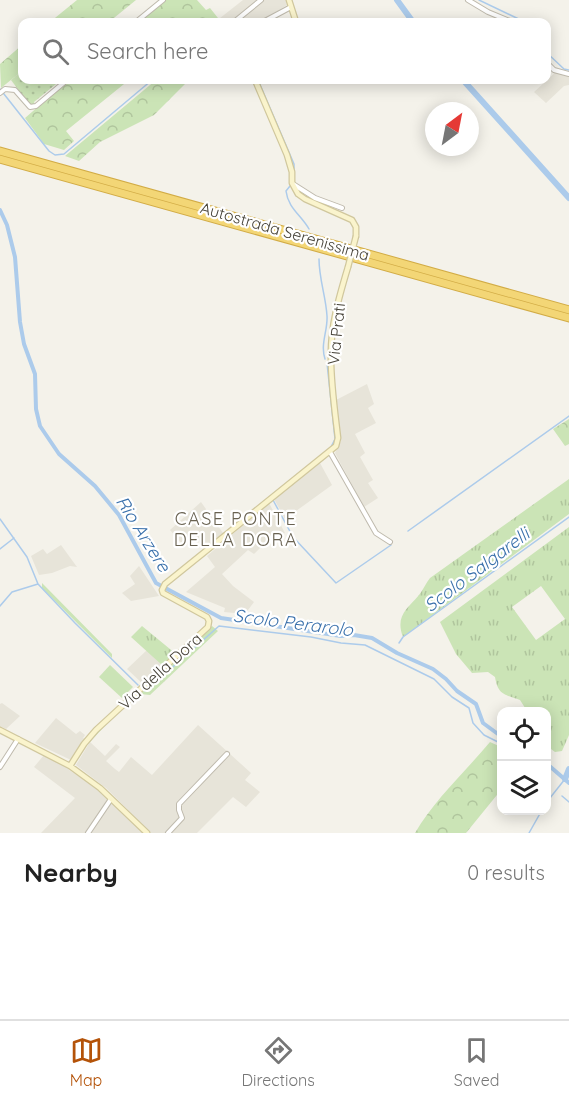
<!DOCTYPE html>
<style>
:root{--surface:#fff;--page:#f6f6f6;--text:#222;--muted:#767676;--line:#e0e0e0;--accent:#b45309}
body{margin:0;font-family:Quicksand,sans-serif;background:var(--page);color:var(--text)}
.controls{position:absolute;right:18px;bottom:18px;display:grid;overflow:hidden;border-radius:12px;box-shadow:0 3px 15px #0003}
.controls button{width:54px;height:54px;display:grid;place-items:center;padding:0;border:0;border-bottom:2px solid var(--line);background:var(--surface);color:var(--text);font:30px sans-serif}
.compass{position:absolute;left:425px;top:102px;width:54px;height:54px;border-radius:50%;background:var(--surface);box-shadow:0 3px 15px #0003;rotate:32deg}
.list{margin:0;padding:0;list-style:none}
h2{display:flex;justify-content:space-between;align-items:center;height:78px;margin:0;padding:0 24px;font-size:26px}
h2 small{font-size:20px;font-weight:400;color:var(--muted)}
.icon{flex:none;width:33px;height:33px;fill:none;stroke:currentColor;stroke-width:2;stroke-linecap:round;stroke-linejoin:round}
.map{position:relative;flex:none;width:569px;height:833px;overflow:hidden}
.search{position:absolute;background:var(--surface);box-shadow:0 3px 15px #0003;left:18px;right:18px;top:18px;height:66px;display:flex;align-items:center;gap:15px;box-sizing:border-box;padding:0 21px;border-radius:12px;color:var(--muted);font-size:22px}
.sheet{height:186px;background:var(--surface)}
nav{display:flex;justify-content:space-around;align-items:center;box-sizing:border-box;height:84px;border-top:2px solid var(--line);background:var(--surface);font-size:16px;color:var(--muted)}
nav a{display:grid;justify-items:center;gap:3px}
nav .on{color:var(--accent)}
.map>svg:first-child{display:block}
</style>
<div class="map">
<svg width="569" height="833" viewBox="0 0 569 833">
<defs>
<pattern id="grass-tufts" width="24" height="20" patternUnits="userSpaceOnUse" patternTransform="scale(1.5)"><rect width="24" height="20" fill="#cbe4b6"/><path d="M3 7l-1-3M5 7V3M7 7l1-3M15 17l-1-3M17 17v-4M19 17l1-3" fill="none" stroke="#b0c59d"/></pattern>
<pattern id="forest-crowns" width="20" height="18" patternUnits="userSpaceOnUse" patternTransform="scale(1.5)"><rect width="20" height="18" fill="#cbe4b6"/><path d="M2 6a3 3 0 1 1 6 0M12 15a3 3 0 1 1 6 0" fill="none" stroke="#b0c59d"/></pattern>
<pattern id="garden-dots" width="8" height="8" patternUnits="userSpaceOnUse" patternTransform="scale(1.5)"><rect width="8" height="8" fill="#cbe4b6"/><path d="M2 2h.1M6 6h.1" fill="none" stroke="#b0c59d" stroke-width="1.8" stroke-linecap="round"/></pattern>
</defs>
<rect width="100%" height="100%" fill="#f4f2ea"/>
<!-- residential -->
<path fill="#e7e4d9" d="M 243,0 L 259,0 L 232,22 L 215,22 Z
M 264,0 L 286,0 L 287,5 L 260,22 L 237,22 Z
M 559,69 L 569,72 L 569,85 L 564,86 L 546,103 L 534,92 Z
M 367,384 L 374,404 L 368,408 L 376,423 L 355,434 L 365,453 L 360,457 L 373,480 L 368,483 L 378,498 L 364,507 L 335,453 L 341,441 L 336,400 Z
M 320,463 L 332,485 L 285,519 L 274,499 Z
M 201,502 L 223,533 L 204,548 L 194,535 L 182,544 L 170,530 Z
M 269,503 L 285,533 L 274,536 L 266,542 L 254,554 L 248,550 L 222,574 L 233,586 L 254,602 L 245,614 L 224,612 L 225,608 L 186,592 L 215,567 L 207,556 Z
M 61,545 L 77,567 L 70,566 L 52,573 L 39,575 L 31,556 L 43,549 L 47,554 Z
M 139,566 L 159,596 L 131,601 L 122,593 L 135,584 L 130,576 Z
M 147,650 L 163,666 L 143,684 L 127,669 Z
M 2,703 L 20,716 L 6,729 L 0,726 L 0,704 Z
M 56,718 L 76,734 L 80,731 L 85,735 L 83,738 L 85,739 L 71,760 L 35,743 Z
M 198,725 L 251,773 L 245,780 L 260,792 L 246,807 L 233,797 L 197,833 L 151,833 L 106,788 L 76,765 L 90,742 L 105,756 L 116,744 L 120,747 L 106,761 L 115,769 L 119,772 L 131,757 L 152,775 Z
M 44,755 L 68,767 L 69,770 L 94,786 L 144,833 L 41,833 L 75,798 L 34,767 Z"/>
<!-- grass -->
<path fill="url(#grass-tufts)" fill-rule="evenodd" d="M 569,479 L 569,514 L 403,637 C 395,616 407,609 419,595 C 423,590 426,583 430,578 Z
M 569,527 L 569,735 L 562,751 L 555,752 L 547,746 L 546,712 L 527,711 L 520,700 C 504,694 498,695 495,677 L 488,672 L 472,673 L 456,654 L 440,622 ZM 541,586 L 565,619 L 536,640 L 512,607 Z
M 42,583 L 112,654 L 112,658 L 139,685 L 42,588 Z
M 142,626 L 176,654 L 163,666 L 131,637 Z
M 212,626 L 218,631 L 150,695 L 140,694 L 113,717 L 90,742 L 88,741 L 97,730 Z"/>
<!-- forest -->
<path fill="url(#forest-crowns)" d="M 77,0 L 136,0 L 109,22 L 50,22 Z
M 164,0 L 197,0 L 206,10 L 210,8 L 218,18 L 213,22 L 138,22 Z
M 22,45 L 22,71 L 1,88 L 0,64 Z
M 69,80 L 129,80 L 66,131 L 74,141 L 64,150 L 44,144 L 25,118 Z
M 156,80 L 189,80 L 154,115 L 100,142 L 79,161 L 65,156 Z
M 569,419 L 569,444 L 565,446 L 553,429 Z
M 490,742 L 501,747 L 501,790 L 466,833 L 415,833 C 435,799 465,772 490,742 Z"/>
<!-- garden -->
<path fill="url(#garden-dots)" d="M 22,71 L 22,80 L 61,80 L 34,102 L 35,104 L 29,104 L 11,80 Z"/>
<!-- pitch -->
<path fill="#cbe4b6" d="M 110,665 L 133,687 L 122,698 L 99,677 Z"/>
<g fill="none" stroke-linecap="round" stroke-linejoin="round">
<!-- stream -->
<path stroke="#accbeb" stroke-width="1.5" d="M 479,0 L 525,22
M 546,52 L 564,69 L 569,70
M 258,80 L 294,164 L 294,170
M 0,89 L 49,151 L 55,155 L 64,154 L 152,80
M 290,186 L 286,191 C 288,208 301,215 309,229
M 319,259 C 319,279 326,297 327,316 C 328,330 320,344 325,359
M 327,363 L 335,439 L 331,447
M 271,496 L 316,460
M 273,500 L 293,537 L 336,583 L 391,545
M 0,519 L 27,557 L 38,584 L 75,623 L 138,685
M 408,531 L 569,416
M 0,549 L 14,538
M 0,606 L 12,592 L 38,584
M 399,643 L 403,637 L 569,517
M 142,689 L 145,691 L 148,689 L 219,626 L 311,637 L 341,643 L 365,645 L 434,679 L 452,697 L 469,708 L 473,723 L 484,735 L 502,744
M 546,784 L 547,784
M 562,796 L 569,802
M 546,803 L 565,779
M 529,833 L 542,810"/>
<!-- canal -->
<path stroke="#accbeb" stroke-width="4" d="M 0,210 L 7,225 L 15,257 L 20,322 L 24,344 L 35,374 L 36,409 L 40,426 L 59,454 L 95,486 L 119,515 L 156,583 L 221,618 L 341,636 L 354,635 L 372,638 L 397,653 L 433,669 L 446,679 L 457,691 L 476,704 L 483,723 L 502,737
M 546,763 L 569,783"/>
<!-- river -->
<path stroke="#accbeb" stroke-width="6" d="M 397,0 L 413,22
M 463,80 L 569,198
M 565,779 L 569,769"/>
<defs>
<path id="street" d="M 468,0 L 488,12 L 512,22
M 136,22 L 163,0
M 234,22 L 261,0
M 263,22 L 291,7
M 546,62 L 554,70 L 569,74
M 0,93 L 5,89 L 15,90 L 30,107 L 36,106 L 67,80
M 293,184 L 315,198 L 342,208
M 330,452 L 376,533 L 390,542
M 0,767 L 18,739
M 88,833 L 111,799
M 168,833 L 182,818 L 179,810 L 179,804 L 227,754"/>
<path id="secondary" d="M 289,0 L 296,22
M 255,80 L 287,155 L 292,172 L 292,183 L 298,194 L 305,199 L 352,220 L 356,227 L 356,236
M 0,730 L 70,766 L 100,788 L 147,833
M 70,766 L 84,744 L 96,730 L 208,627 L 209,621 L 207,617 L 163,593 L 162,590 L 165,584 L 336,446 L 338,438 C 335,412 331,385 331,359 C 330,327 339,297 348,267"/>
<path id="highway" d="M 0,151 L 569,310
M 0,159 L 569,318"/>
</defs>
<!-- street casing -->
<use href="#street" stroke="#bfbaad" stroke-width="6"/>
<!-- secondary casing -->
<use href="#secondary" stroke="#d0c79d" stroke-width="7"/>
<!-- highway casing -->
<use href="#highway" stroke="#d2ac46" stroke-width="9"/>
<!-- street -->
<use href="#street" stroke="#fff" stroke-width="4"/>
<!-- secondary -->
<use href="#secondary" stroke="#faf4cd" stroke-width="4.5"/>
<!-- highway -->
<use href="#highway" stroke="#f3d676" stroke-width="7"/>
<defs>
<path id="secondary-bridge" d="M 348,267 L 356,236"/>
</defs>
<!-- secondary-bridge casing -->
<use href="#secondary-bridge" stroke="#d0c79d" stroke-width="7" stroke-linecap="butt"/>
<!-- secondary-bridge -->
<use href="#secondary-bridge" stroke="#faf4cd" stroke-width="4.5"/>
</g>
<g text-anchor="middle" stroke-width="4.5" stroke-linejoin="round" paint-order="stroke">
<!-- street labels -->
<g font-size="16" fill="#474339" stroke="#fff">
<text transform="translate(285 231) rotate(16)" y="6">Autostrada Serenissima</text>
<text transform="translate(336 334) rotate(-84)" y="6">Via Prati</text>
<text transform="translate(160 671) rotate(-42)" y="6">Via della Dora</text>
</g>
<!-- neighbourhood labels -->
<g font-size="18" letter-spacing="1.5" fill="#696251" stroke="#fff">
<text x="236" y="525">CASE PONTE<tspan x="236" dy="21">DELLA DORA</tspan></text>
</g>
<!-- water labels -->
<g font-size="18" font-style="italic" fill="#3970ab" stroke="#fff">
<text transform="translate(143 534) rotate(58)" y="6">Rio Arzere</text>
<text transform="translate(477 570) rotate(-37)" y="6">Scolo Salgarelli</text>
<text transform="translate(293 623) rotate(7)" y="6">Scolo Perarolo</text>
</g>
</g>
</svg>
<div class="controls">
<button><svg class="icon" aria-label="locate" viewBox="0 0 24 24"><circle cx="12" cy="12" r="6"/><path d="M12 2v4M12 18v4M2 12h4M18 12h4"/></svg></button>
<button><svg class="icon" aria-label="layers" viewBox="0 0 24 24"><path d="M12 4l9 5-9 5-9-5zM3 14l9 5 9-5"/></svg></button>
</div>
<svg class="compass" viewBox="-18 -18 36 36"><path d="M0-13l5 13h-10z" fill="#e53935"/><path d="M0 13l5-13h-10z" fill="#767676"/></svg>
<div class="search"><svg class="icon" aria-label="search" viewBox="0 0 24 24"><circle cx="10" cy="10" r="6"/><path d="M15 15l6 6"/></svg>Search here</div>
</div>
<section class="sheet">
<h2>Nearby<small>0 results</small></h2>
<ul class="list">
</ul>
</section>
<nav>
<a class="on"><svg class="icon" aria-label="map" viewBox="0 0 24 24"><path d="M3 6l6-2 6 2 6-2v14l-6 2-6-2-6 2zM9 4v14M15 6v14"/></svg>Map</a>
<a><svg class="icon" aria-label="directions" viewBox="0 0 24 24"><path d="M12 3l9 9-9 9-9-9zM9 14v-3h6M13 9l2 2-2 2"/></svg>Directions</a>
<a><svg class="icon" aria-label="saved" viewBox="0 0 24 24"><path d="M7 4h10v16l-5-4-5 4z"/></svg>Saved</a>
</nav>
